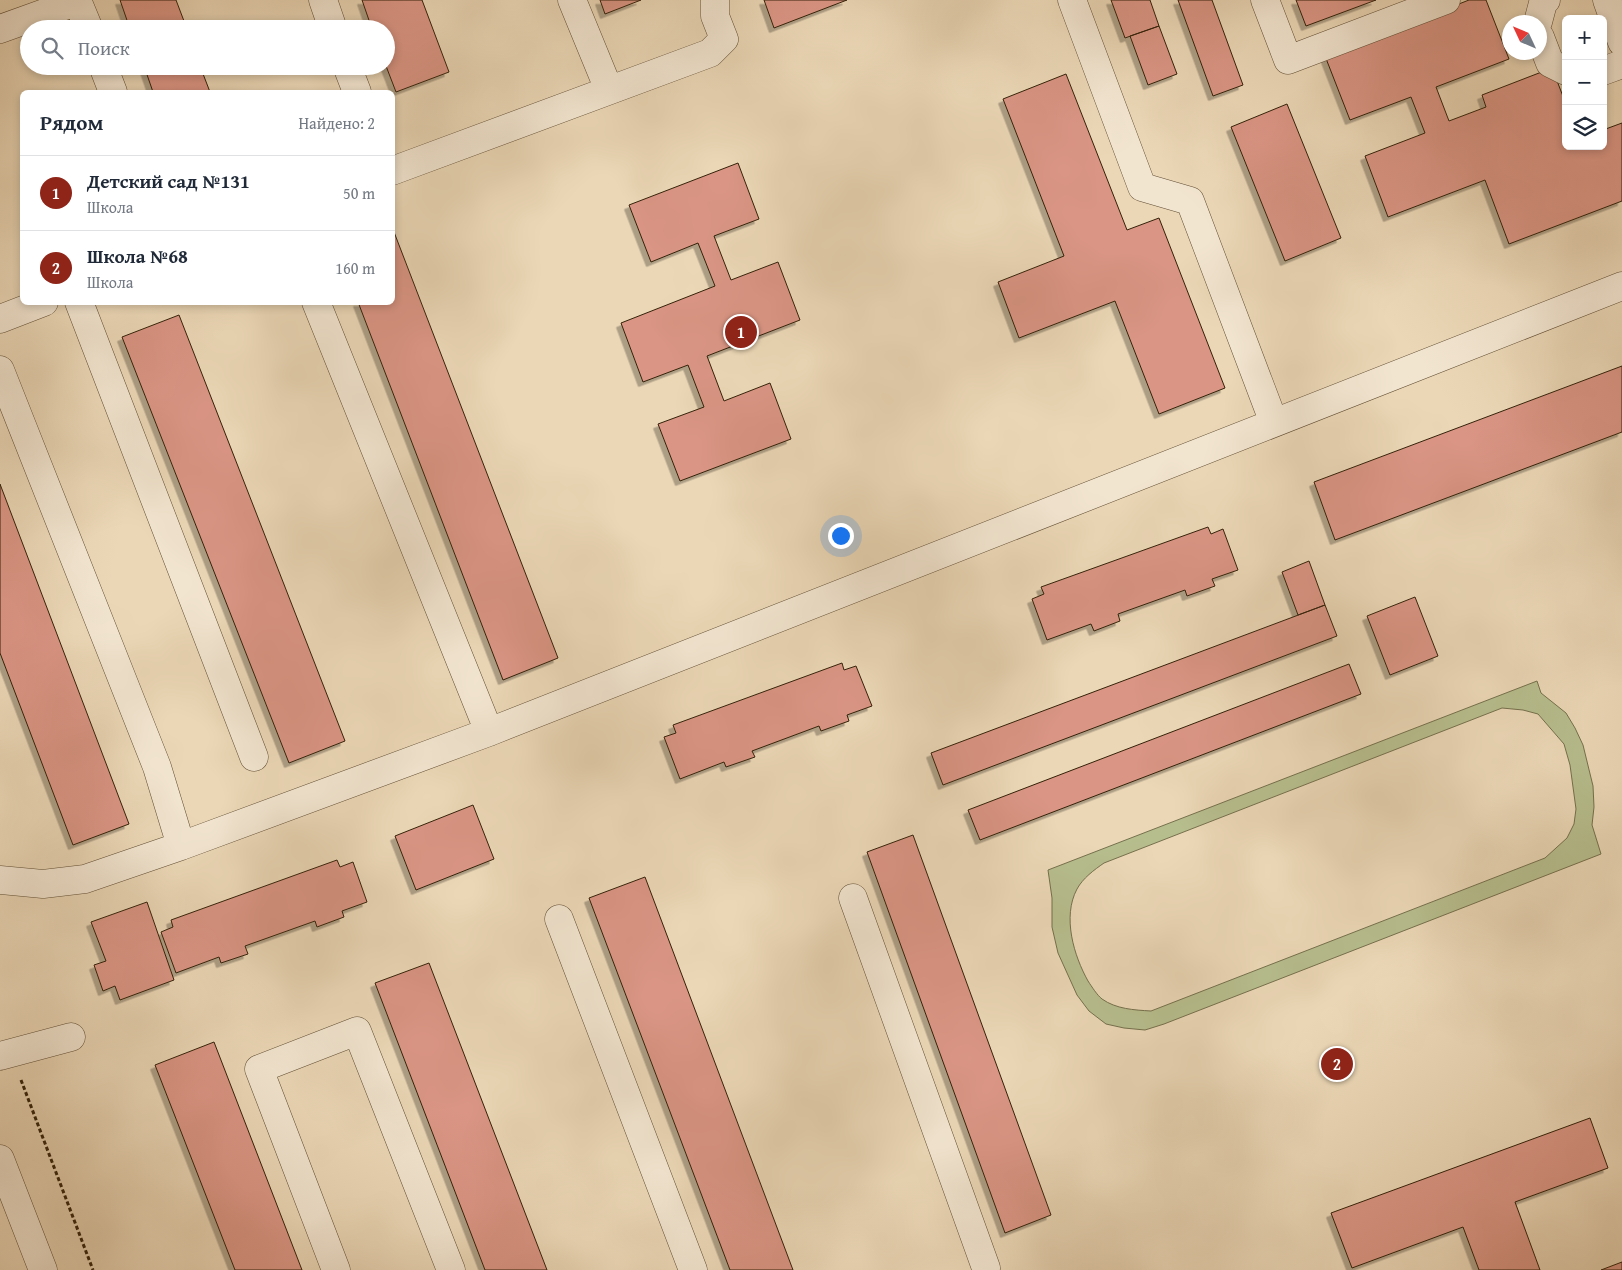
<!DOCTYPE html>
<html lang="ru">
<meta charset="utf-8">
<style>
:root{--surface:#fff;--page:#f6f6f7;--text:#1f2937;--muted:#747a83;--line:#e0e1e3;--accent:#8f2418}
body{margin:0;font-family:"Gentium Book Plus",serif;background:var(--page);color:var(--text)}
.controls{position:absolute;right:15px;top:15px;display:grid;overflow:hidden;border-radius:8px;box-shadow:0 2px 8px #0003}
.controls button{width:45px;height:45px;display:grid;place-items:center;padding:0;border:0;border-bottom:1px solid var(--line);background:var(--surface);color:var(--text);font:25px sans-serif}
.compass{position:absolute;left:1502px;top:15px;width:45px;height:45px;border-radius:50%;background:var(--surface);box-shadow:0 2px 8px #0003;rotate:314deg}
.you{position:absolute;left:840px;top:535px;width:18px;height:18px;margin:-12px;border:4px solid #fff;border-radius:50%;background:#1a73e8;box-shadow:0 0 0 8px #1a73e833}
.badge{display:grid;place-items:center;width:32px;height:32px;border-radius:50%;background:var(--accent);color:#fff;font-size:16px;font-weight:700}
.pin{position:absolute;translate:-50% -50%;border:2px solid #fff;box-shadow:0 1px 5px #0006}
.list{margin:0;padding:0;list-style:none}
h2{display:flex;justify-content:space-between;align-items:center;height:65px;margin:0;padding:0 20px;font-size:21px}
h2 small{font-size:16px;font-weight:400;color:var(--muted)}
.list li{display:grid;grid-template-columns:32px 1fr auto;gap:15px;align-items:center;box-sizing:border-box;height:75px;padding:0 20px;border-top:1px solid var(--line)}
.list b{display:block;font-size:19px;white-space:nowrap}
.list p{margin:0;font-size:16px;white-space:nowrap;color:var(--muted)}
.list em{font-size:16px;font-style:normal;color:var(--muted)}
.icon{flex:none;width:28px;height:28px;fill:none;stroke:currentColor;stroke-width:2;stroke-linecap:round;stroke-linejoin:round}
.map{position:relative;flex:none;width:1622px;height:1270px;overflow:hidden}
.search{position:absolute;background:var(--surface);box-shadow:0 2px 8px #0003;left:20px;top:20px;width:375px;height:55px;display:flex;align-items:center;gap:12px;box-sizing:border-box;padding:0 18px;border-radius:28px;color:var(--muted);font-size:19px}
.panel{position:absolute;background:var(--surface);box-shadow:0 2px 8px #0003;left:20px;top:90px;width:375px;height:215px;border-radius:8px}
.map>svg:first-child{display:block}
</style>
<div class="map">
<svg width="1622" height="1270" viewBox="0 0 1622 1270">
<defs>
<filter id="shadow"><feDropShadow dx="-4.5" dy="4.5" stdDeviation="0" flood-color="#0004"/></filter>
</defs>
<rect width="100%" height="100%" fill="#ebd7b6"/>
<filter id="stains"><feTurbulence type="fractalNoise" baseFrequency=".004" numOctaves="4"/><feColorMatrix values="0 0 0 0 .2 0 0 0 0 .09 0 0 0 0 .02 0 0 0 .5 -.17"/></filter>
<radialGradient id="worn" r=".72"><stop offset=".6" stop-color="#630" stop-opacity="0"/><stop offset="1" stop-color="#630" stop-opacity=".3"/></radialGradient>
<!-- green -->
<path fill="#b7be8e" stroke="#75704c" fill-rule="evenodd" d="M 1537,681 L 1541,693 L 1566,713 L 1575,728 L 1583,745 L 1593,786 L 1594,807 L 1592,825 L 1601,854 L 1164,1024 L 1145,1030 L 1124,1028 L 1106,1024 L 1089,1011 L 1077,995 L 1058,953 L 1052,927 L 1052,898 L 1048,870 ZM 1502,708 L 1523,710 L 1538,714 L 1564,744 L 1570,765 L 1576,809 L 1574,824 L 1567,838 L 1545,858 L 1151,1011 C 1134,1010 1116,1009 1102,999 C 1097,995 1092,987 1088,981 C 1074,956 1062,917 1077,889 C 1083,878 1094,870 1104,863 Z"/>
<!-- building -->
<path fill="#da9584" stroke="#332109" filter="url(#shadow)" d="M 120,0 L 176,0 L 187,29 L 130,29 Z
M 362,0 L 422,0 L 449,72 L 396,92 L 386,66 L 386,29 L 372,29 Z
M 600,0 L 641,0 L 605,14 Z
M 764,0 L 847,0 L 774,28 Z
M 1111,0 L 1150,0 L 1159,26 L 1125,38 Z
M 1178,0 L 1212,0 L 1243,85 L 1213,96 Z
M 1296,0 L 1376,0 L 1306,26 Z
M 1407,0 L 1437,0 L 1441,11 L 1469,0 L 1486,0 L 1509,59 L 1436,87 L 1449,121 L 1486,107 L 1482,95 L 1552,68 L 1566,104 L 1566,146 L 1603,146 L 1603,130 L 1622,123 L 1622,201 L 1509,244 L 1485,180 L 1388,217 L 1365,156 L 1425,133 L 1411,97 L 1350,120 L 1325,56 L 1415,22 Z
M 1159,26 L 1177,74 L 1148,85 L 1130,36 Z
M 144,66 L 200,66 L 210,92 L 153,92 Z
M 1066,74 L 1127,230 L 1159,218 L 1225,388 L 1159,414 L 1115,301 L 1019,338 L 998,282 L 1064,256 L 1003,99 Z
M 1287,104 L 1341,238 L 1285,261 L 1231,127 Z
M 738,163 L 759,219 L 714,236 L 731,280 L 778,262 L 800,320 L 707,356 L 724,401 L 770,383 L 791,439 L 680,481 L 658,424 L 704,407 L 688,365 L 643,382 L 621,323 L 715,286 L 698,243 L 651,262 L 629,205 Z
M 394,232 L 558,658 L 503,680 L 358,302 L 392,302 L 392,233 Z
M 179,315 L 345,741 L 289,763 L 122,337 Z
M 1622,366 L 1622,432 L 1335,540 L 1314,482 Z
M 0,484 L 129,824 L 73,845 L 0,653 Z
M 1208,527 L 1211,534 L 1223,529 L 1238,570 L 1212,579 L 1215,586 L 1187,596 L 1185,590 L 1118,614 L 1120,621 L 1094,631 L 1091,624 L 1047,640 L 1032,599 L 1044,594 L 1041,587 Z
M 1309,561 L 1325,605 L 1298,615 L 1282,572 Z
M 1415,597 L 1438,656 L 1390,675 L 1367,616 Z
M 1325,605 L 1337,636 L 943,785 L 931,753 Z
M 842,663 L 844,670 L 856,666 L 872,706 L 847,715 L 849,721 L 821,731 L 819,726 L 752,751 L 755,757 L 726,767 L 724,762 L 680,779 L 664,737 L 676,733 L 673,725 Z
M 1349,664 L 1361,694 L 980,840 L 968,810 Z
M 473,805 L 494,859 L 416,890 L 395,836 Z
M 913,835 L 1051,1215 L 1005,1233 L 867,852 Z
M 337,860 L 340,867 L 353,862 L 367,902 L 342,911 L 344,917 L 317,927 L 315,921 L 245,946 L 248,954 L 221,963 L 219,957 L 176,973 L 161,932 L 173,927 L 171,920 Z
M 645,877 L 793,1270 L 730,1270 L 589,898 Z
M 147,902 L 174,980 L 120,1000 L 115,986 L 103,991 L 94,965 L 106,961 L 91,922 Z
M 429,963 L 547,1270 L 485,1270 L 375,983 Z
M 214,1042 L 302,1270 L 235,1270 L 155,1065 Z
M 1590,1118 L 1608,1168 L 1515,1202 L 1540,1270 L 1479,1270 L 1463,1227 L 1352,1268 L 1331,1213 Z
M 1622,1262 L 1622,1270 L 1601,1270 Z"/>
<g fill="none" stroke-linecap="round" stroke-linejoin="round">
<defs>
<path id="minor" d="M 77,0 L 89,29
M 323,0 L 333,29
M 572,0 L 609,90
M 1072,0 L 1142,187 L 1190,201 L 1274,423
M 1265,0 L 1288,60 L 1446,0
M 1607,0 L 1622,42
M 1538,22 L 1543,3 L 1546,0
M 0,29 L 78,1
M 1540,37 L 1550,63 L 1566,71
M 103,66 L 113,92
M 347,66 L 357,92
M 1603,71 L 1622,64
M 392,171 L 710,53 L 724,39 L 715,16 L 715,0
M 79,302 L 254,757
M 316,302 L 489,732
M 0,319 L 44,302
M 0,370 L 157,767 L 181,846
M 0,880 L 43,884 L 85,879 L 181,846 L 489,732 L 1622,286
M 853,898 L 986,1268
M 559,919 L 693,1270
M 0,1056 L 71,1037
M 0,1159 L 43,1270
M 336,1270 L 259,1069 L 357,1031 L 451,1270"/>
</defs>
<!-- minor casing -->
<use href="#minor" stroke="#614e34" stroke-width="29"/>
<!-- path -->
<path stroke="#332109" stroke-width="3" stroke-dasharray="4 2.5" stroke-linecap="butt" d="M 21,1080 L 93,1270"/>
<!-- minor -->
<use href="#minor" stroke="#f2e5d0" stroke-width="28"/>
</g>
<rect width="100%" height="100%" filter="url(#stains)"/>
<rect width="100%" height="100%" fill="url(#worn)"/>
</svg>
<div class="controls">
<button>+</button>
<button>−</button>
<button><svg class="icon" aria-label="layers" viewBox="0 0 24 24"><path d="M12 4l9 5-9 5-9-5zM3 14l9 5 9-5"/></svg></button>
</div>
<svg class="compass" viewBox="-18 -18 36 36"><path d="M0-13l5 13h-10z" fill="#e53935"/><path d="M0 13l5-13h-10z" fill="#747a83"/></svg>
<div class="you"></div>
<div class="pin badge" style="left:741px;top:332px">1</div>
<div class="pin badge" style="left:1337px;top:1064px">2</div>
<div class="search"><svg class="icon" aria-label="search" viewBox="0 0 24 24"><circle cx="10" cy="10" r="6"/><path d="M15 15l6 6"/></svg>Поиск</div>
<section class="panel">
<h2>Рядом<small>Найдено: 2</small></h2>
<ul class="list">
<li><span class="badge">1</span><div><b>Детский сад №131</b><p>Школа</p></div><em>50 m</em></li>
<li><span class="badge">2</span><div><b>Школа №68</b><p>Школа</p></div><em>160 m</em></li>
</ul>
</section>
</div>
